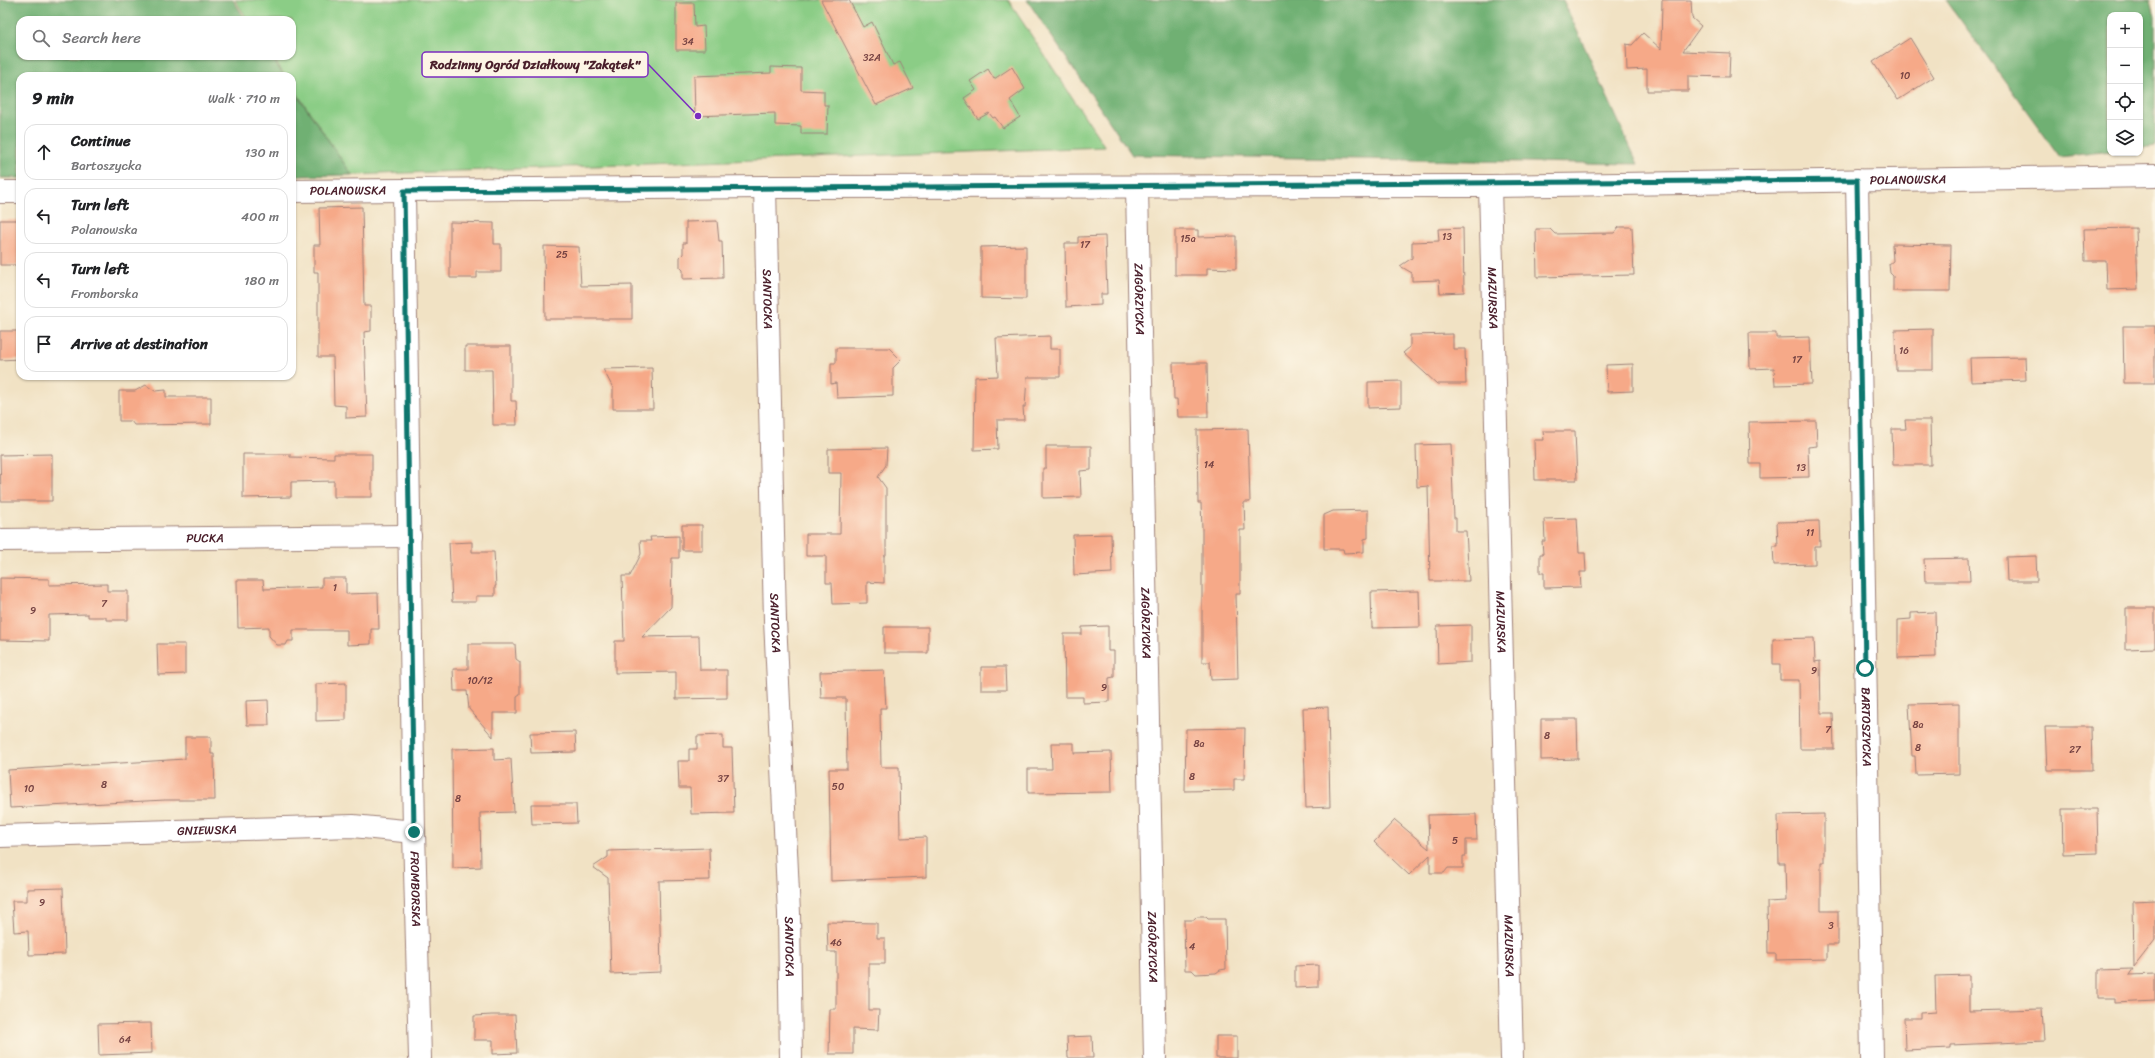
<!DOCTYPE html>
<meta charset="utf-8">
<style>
:root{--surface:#fff;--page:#f6f6f6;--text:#202124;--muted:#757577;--line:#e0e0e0}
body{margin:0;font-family:Sriracha,sans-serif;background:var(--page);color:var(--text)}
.controls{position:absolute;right:12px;top:12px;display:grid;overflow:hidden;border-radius:8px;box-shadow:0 1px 3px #0004}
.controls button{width:36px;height:36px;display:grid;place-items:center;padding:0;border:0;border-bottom:1px solid var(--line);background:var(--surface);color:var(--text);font:20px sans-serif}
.stop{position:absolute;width:12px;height:12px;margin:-9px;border:3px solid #0f766e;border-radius:50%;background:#fff}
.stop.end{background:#0f766e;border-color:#fff;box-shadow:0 1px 4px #0008}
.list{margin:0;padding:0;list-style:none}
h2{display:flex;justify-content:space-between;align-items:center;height:52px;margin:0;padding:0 16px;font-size:17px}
h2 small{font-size:13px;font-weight:400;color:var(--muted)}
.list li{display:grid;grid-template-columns:26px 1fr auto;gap:12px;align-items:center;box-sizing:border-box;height:56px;margin:0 8px 8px;padding:0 8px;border:1px solid var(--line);border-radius:12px}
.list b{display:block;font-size:15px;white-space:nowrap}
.list p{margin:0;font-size:13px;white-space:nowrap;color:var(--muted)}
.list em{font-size:13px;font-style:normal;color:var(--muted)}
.icon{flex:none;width:22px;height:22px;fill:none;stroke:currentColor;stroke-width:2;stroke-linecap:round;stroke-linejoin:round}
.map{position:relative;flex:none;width:2155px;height:1058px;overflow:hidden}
.search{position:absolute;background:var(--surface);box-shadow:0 1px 3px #0004;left:16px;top:16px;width:280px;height:44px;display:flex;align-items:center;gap:10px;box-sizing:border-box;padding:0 14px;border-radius:12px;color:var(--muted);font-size:15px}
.panel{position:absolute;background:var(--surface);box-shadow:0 1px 3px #0004;left:16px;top:72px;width:280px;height:308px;border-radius:12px}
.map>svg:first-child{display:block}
</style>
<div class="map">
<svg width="2155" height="1058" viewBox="0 0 2155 1058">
<rect width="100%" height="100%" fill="#fcf5e5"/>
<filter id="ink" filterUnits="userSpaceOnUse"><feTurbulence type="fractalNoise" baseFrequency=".025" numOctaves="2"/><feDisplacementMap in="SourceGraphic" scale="8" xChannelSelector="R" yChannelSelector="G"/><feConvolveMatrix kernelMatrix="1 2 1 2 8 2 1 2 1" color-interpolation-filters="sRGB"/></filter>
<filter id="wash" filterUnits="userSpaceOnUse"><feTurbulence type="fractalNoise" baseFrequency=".012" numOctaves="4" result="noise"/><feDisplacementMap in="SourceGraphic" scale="16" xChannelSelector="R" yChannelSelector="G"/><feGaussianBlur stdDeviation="0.9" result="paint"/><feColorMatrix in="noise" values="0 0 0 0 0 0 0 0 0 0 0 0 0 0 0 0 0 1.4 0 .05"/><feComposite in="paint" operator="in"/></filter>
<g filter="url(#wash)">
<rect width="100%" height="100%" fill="#f1e2c4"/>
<!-- green -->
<path fill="#8bcd86" stroke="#6a7658" d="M 235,0 L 1008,0 L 1105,147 L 352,175 L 292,86 L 292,76 L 285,76 L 272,56 L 292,56 L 292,20 L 248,20 Z"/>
<!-- forest -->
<path fill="#70b073" stroke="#5d684f" d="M 0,0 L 233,0 L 246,20 L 20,20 L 20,56 L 271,56 L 284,76 L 20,76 L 20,178 L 0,178 Z
M 1027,0 L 1563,0 L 1638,164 L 1132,155 Z
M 1946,0 L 2151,0 L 2155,16 L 2155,146 L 2140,148 L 2140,15 L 2110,15 L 2110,151 L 2060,157 Z
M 292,87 L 352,175 L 292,176 Z"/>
<g id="blocks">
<!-- building -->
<path fill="#f6a988" d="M 821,0 L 849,0 L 863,27 L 872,22 L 893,65 L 900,62 L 913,88 L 876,105 Z
M 1662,0 L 1691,0 L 1692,18 L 1701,26 L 1683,51 L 1730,53 L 1729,77 L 1688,76 L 1688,91 L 1647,91 L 1647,69 L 1627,70 L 1626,44 L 1632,45 L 1643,33 L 1661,49 Z
M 676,3 L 694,3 L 695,27 L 704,26 L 705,50 L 676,50 Z
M 1910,38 L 1934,77 L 1898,100 L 1873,62 Z
M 771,67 L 801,68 L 801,90 L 824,91 L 824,105 L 828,105 L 827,134 L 801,134 L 801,126 L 775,125 L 775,113 L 695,116 L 694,76 L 771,73 Z
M 1012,67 L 1025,89 L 1010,100 L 1020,117 L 1003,128 L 995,117 L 993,118 L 989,113 L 978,119 L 964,98 L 976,90 L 970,81 L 988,69 L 994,79 Z
M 362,207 L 364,306 L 371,306 L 371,331 L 364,332 L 367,417 L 346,418 L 346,406 L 334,405 L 333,357 L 318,357 L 318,272 L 314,272 L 314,245 L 320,245 L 319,208 Z
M 0,220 L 20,220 L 20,265 L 0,265 Z
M 717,221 L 719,241 L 722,241 L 723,278 L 683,279 L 683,270 L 680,267 L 680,257 L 683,254 L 683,243 L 686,243 L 686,222 Z
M 450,222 L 494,223 L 494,244 L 501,244 L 501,272 L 477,272 L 477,278 L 450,278 Z
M 1619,227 L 1632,227 L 1634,275 L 1537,277 L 1536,229 L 1550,229 L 1555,234 L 1614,233 Z
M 1463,228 L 1464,292 L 1440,293 L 1439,280 L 1412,281 L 1412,273 L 1400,266 L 1412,258 L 1412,242 L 1439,241 L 1438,229 Z
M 2136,228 L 2138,289 L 2107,290 L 2106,261 L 2085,261 L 2084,229 Z
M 1175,230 L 1198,230 L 1198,237 L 1236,236 L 1236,269 L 1207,268 L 1207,275 L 1175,275 Z
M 1105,236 L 1107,294 L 1101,294 L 1101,305 L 1066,307 L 1065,243 L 1078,243 L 1078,237 Z
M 1892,244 L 1951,245 L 1950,291 L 1893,291 L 1893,276 L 1890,273 L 1889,264 L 1893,261 Z
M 544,246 L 579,247 L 581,286 L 632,285 L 632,319 L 545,319 Z
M 1026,246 L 1026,299 L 981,298 L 981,247 Z
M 2123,326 L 2155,326 L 2155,383 L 2124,383 Z
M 1933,329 L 1933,370 L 1896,370 L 1895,330 Z
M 0,331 L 20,331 L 20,359 L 0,360 Z
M 1749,333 L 1776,333 L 1776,338 L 1810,337 L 1812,384 L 1775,385 L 1774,368 L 1750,369 Z
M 1453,334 L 1453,349 L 1465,349 L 1466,384 L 1437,384 L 1403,353 L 1410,347 L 1410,335 Z
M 1050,336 L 1050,349 L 1060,349 L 1060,377 L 1027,377 L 1025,407 L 1023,407 L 1024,420 L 997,420 L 998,449 L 974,450 L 975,377 L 998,376 L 996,338 Z
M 465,346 L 511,346 L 511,401 L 516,401 L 517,425 L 493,425 L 492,370 L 465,370 Z
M 836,348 L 889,348 L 901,360 L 893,368 L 893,396 L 837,398 L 836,383 L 831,384 L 831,363 L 836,363 Z
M 2025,357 L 2026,380 L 1971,382 L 1970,358 Z
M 1173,363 L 1207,363 L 1208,417 L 1178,417 L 1177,399 L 1174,399 Z
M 1633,364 L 1633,391 L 1607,392 L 1606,365 Z
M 652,368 L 653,409 L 613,409 L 613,388 L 603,369 Z
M 1401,381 L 1401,407 L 1368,408 L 1368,382 Z
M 146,385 L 155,391 L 166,390 L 166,397 L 211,397 L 211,424 L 134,425 L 131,421 L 119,421 L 119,391 L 135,391 Z
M 1905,420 L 1930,420 L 1931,465 L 1893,465 L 1892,429 L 1906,429 Z
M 1816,421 L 1817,446 L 1808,447 L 1809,477 L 1760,478 L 1760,464 L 1750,464 L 1749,422 Z
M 1248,429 L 1250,502 L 1244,502 L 1245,530 L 1240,530 L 1240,594 L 1236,594 L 1238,679 L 1211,680 L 1210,662 L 1202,662 L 1202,528 L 1201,503 L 1198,503 L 1197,430 Z
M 1543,431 L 1575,431 L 1577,480 L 1535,480 L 1534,440 L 1544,440 Z
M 1451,444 L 1454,518 L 1456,518 L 1456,531 L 1466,531 L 1469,581 L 1430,581 L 1428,486 L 1417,487 L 1416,445 Z
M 1046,446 L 1091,446 L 1091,470 L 1080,471 L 1081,497 L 1043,498 L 1043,468 L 1046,468 Z
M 887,448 L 886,465 L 878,477 L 886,488 L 886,555 L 884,556 L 884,583 L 867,582 L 867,603 L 833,604 L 832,583 L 826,583 L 826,556 L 806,556 L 806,534 L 840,534 L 841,473 L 828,473 L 828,449 Z
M 52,454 L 52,501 L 1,501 L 0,455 Z
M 243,454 L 290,454 L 290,457 L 334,458 L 334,454 L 372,454 L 372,497 L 334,497 L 334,481 L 291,482 L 291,497 L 243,498 Z
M 1368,510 L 1368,538 L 1364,539 L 1364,552 L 1344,553 L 1343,549 L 1324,549 L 1324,515 L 1333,511 Z
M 1577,518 L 1579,553 L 1585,553 L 1586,572 L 1580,572 L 1581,587 L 1544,588 L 1544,573 L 1540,573 L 1540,554 L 1543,554 L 1542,541 L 1545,541 L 1544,519 Z
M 1819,521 L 1820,546 L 1815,546 L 1815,564 L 1774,565 L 1773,546 L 1778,546 L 1777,522 Z
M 682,525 L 702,525 L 702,550 L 682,550 Z
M 1111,534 L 1112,573 L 1074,575 L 1073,535 Z
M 679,536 L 679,558 L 672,558 L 671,607 L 642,637 L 699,636 L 700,670 L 727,670 L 727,698 L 676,699 L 676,672 L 615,673 L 615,641 L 624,641 L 622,576 L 630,576 L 641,554 L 640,541 L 651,541 L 650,537 Z
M 472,542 L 472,552 L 494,552 L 496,586 L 495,586 L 495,596 L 476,596 L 476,602 L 452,602 L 449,543 Z
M 2036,556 L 2037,581 L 2007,581 L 2006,557 Z
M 1969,558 L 1970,581 L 1925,581 L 1924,559 Z
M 0,578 L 49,579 L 49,585 L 107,584 L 107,591 L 128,591 L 128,620 L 106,620 L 106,617 L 88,617 L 88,614 L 49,615 L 49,641 L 0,640 Z
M 322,578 L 346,578 L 346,594 L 378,593 L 379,629 L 371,629 L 371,644 L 347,645 L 347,630 L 293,630 L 293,641 L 288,641 L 286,645 L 277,645 L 269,636 L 269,627 L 238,628 L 237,580 L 263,580 L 264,589 L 322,587 Z
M 1419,591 L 1420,627 L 1372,628 L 1371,592 Z
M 2126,608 L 2155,608 L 2155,648 L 2126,649 Z
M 1935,612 L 1936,657 L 1898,658 L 1898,620 L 1911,619 L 1911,613 Z
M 1471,625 L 1471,662 L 1438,664 L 1437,626 Z
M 1108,626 L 1108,651 L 1114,651 L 1114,677 L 1109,678 L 1109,702 L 1083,703 L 1083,697 L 1065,697 L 1064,634 L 1082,634 L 1082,627 Z
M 884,627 L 928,627 L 928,653 L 884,653 Z
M 1814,638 L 1815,662 L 1820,661 L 1821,713 L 1833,713 L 1834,749 L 1800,749 L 1799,680 L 1780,680 L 1780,664 L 1773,664 L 1773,639 Z
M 157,644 L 185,644 L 185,674 L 158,675 Z
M 468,644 L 515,644 L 516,659 L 520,662 L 520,695 L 517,697 L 517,713 L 493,713 L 493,737 L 469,709 L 467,691 L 454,691 L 453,669 L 468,669 Z
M 981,667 L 1005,667 L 1006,690 L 981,690 Z
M 884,670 L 886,708 L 880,708 L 881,767 L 899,767 L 900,838 L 926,837 L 926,877 L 831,881 L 829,769 L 847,769 L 846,698 L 821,698 L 820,672 Z
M 346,683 L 346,720 L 316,721 L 316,684 Z
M 268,700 L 269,725 L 247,725 L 246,701 Z
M 1959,703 L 1959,774 L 1916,775 L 1915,756 L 1912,756 L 1909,704 Z
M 1328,707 L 1330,807 L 1306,808 L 1303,708 Z
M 1541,719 L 1577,719 L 1578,759 L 1541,760 Z
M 2045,727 L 2091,727 L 2092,770 L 2047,770 Z
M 1245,728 L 1244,779 L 1234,779 L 1234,790 L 1185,791 L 1186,729 Z
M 575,732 L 576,752 L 531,753 L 530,733 Z
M 723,735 L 723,748 L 732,748 L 734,813 L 691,814 L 690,788 L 679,788 L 678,761 L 689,761 L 689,749 L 697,749 L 697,736 Z
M 185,737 L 211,737 L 211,754 L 214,754 L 215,800 L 165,800 L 10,808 L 8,770 L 185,759 Z
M 1051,743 L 1074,743 L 1074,753 L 1111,752 L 1112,792 L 1028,793 L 1028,769 L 1052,769 Z
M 494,748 L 494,760 L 511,759 L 514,812 L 480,813 L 481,867 L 453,868 L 452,749 Z
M 531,804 L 576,804 L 577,823 L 532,824 Z
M 2062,809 L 2097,809 L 2098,853 L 2063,854 Z
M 1476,814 L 1477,840 L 1466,840 L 1466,856 L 1463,856 L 1463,868 L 1448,868 L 1444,873 L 1430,873 L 1430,855 L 1409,875 L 1374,842 L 1395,820 L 1429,849 L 1428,815 Z
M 1824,814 L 1824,862 L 1821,862 L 1821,911 L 1838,911 L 1838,945 L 1827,945 L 1827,959 L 1776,960 L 1776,954 L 1768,954 L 1767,902 L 1786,901 L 1785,863 L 1779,863 L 1778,815 Z
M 709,848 L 710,880 L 659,881 L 661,972 L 611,974 L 608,878 L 593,867 L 608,857 L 608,851 Z
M 63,888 L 65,954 L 29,955 L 28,931 L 14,932 L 12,901 L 27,901 L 27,889 Z
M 2155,900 L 2155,940 L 2134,967 L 2133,901 Z
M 1197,917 L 1206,917 L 1208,919 L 1225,919 L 1226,969 L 1220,970 L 1216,973 L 1196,974 L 1192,970 L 1185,970 L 1184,920 L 1194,920 Z
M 827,922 L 877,923 L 877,938 L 885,938 L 885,964 L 869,964 L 869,1010 L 879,1010 L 878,1030 L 853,1029 L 853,1054 L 829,1054 L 830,1009 L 836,1009 L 836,952 L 828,952 Z
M 1318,965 L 1318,987 L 1295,988 L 1295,966 Z
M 2133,969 L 2129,975 L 2155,974 L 2155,1001 L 2115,1003 L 2115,998 L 2098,998 L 2098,970 Z
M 1969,975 L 1969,1011 L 2042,1009 L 2044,1041 L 1951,1045 L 1951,1048 L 1905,1050 L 1904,1018 L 1920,1018 L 1920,1013 L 1936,1012 L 1935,976 Z
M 492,1015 L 515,1015 L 517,1053 L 493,1054 L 493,1040 L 474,1040 L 474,1016 Z
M 151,1023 L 152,1053 L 99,1055 L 98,1024 Z
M 1092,1036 L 1093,1058 L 1068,1058 L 1067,1037 Z
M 1216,1036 L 1237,1036 L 1237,1058 L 1216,1058 Z"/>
</g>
</g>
<g filter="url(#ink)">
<use href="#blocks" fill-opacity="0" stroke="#9e8078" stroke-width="1"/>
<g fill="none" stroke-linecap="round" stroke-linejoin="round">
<defs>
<g id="street">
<path id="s1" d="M 1857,180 L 1872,1058"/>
<path id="s2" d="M 1490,186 L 1512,1058"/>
<path id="s3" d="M 765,187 L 775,620 L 789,913 L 791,1058"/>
<path id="s4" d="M 1137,188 L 1155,1058"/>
<path id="s5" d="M 292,191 L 765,187 L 1490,186 L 2155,176"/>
<path id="s6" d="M 404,191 L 414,832 L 420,1058"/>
<path d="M 0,192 L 20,192"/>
<path id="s7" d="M 0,540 L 410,536"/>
<path id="s8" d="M 0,836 L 353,826 L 414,832"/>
</g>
</defs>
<!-- street casing -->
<use href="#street" stroke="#9e8078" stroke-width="24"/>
<!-- street -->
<use href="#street" stroke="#fff" stroke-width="22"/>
</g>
</g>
<g fill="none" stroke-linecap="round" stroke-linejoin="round" filter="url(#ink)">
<!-- route -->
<path stroke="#0f766e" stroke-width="5" d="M 414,832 L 404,191 C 888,187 1372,188 1857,180 L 1865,668"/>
</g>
<g text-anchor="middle" stroke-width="3" stroke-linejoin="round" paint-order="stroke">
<!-- number labels -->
<g font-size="10" fill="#754242">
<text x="688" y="45">34</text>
<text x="872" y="61">32A</text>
<text x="1905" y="79">10</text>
<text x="1447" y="240">13</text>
<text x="1188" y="242">15a</text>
<text x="1085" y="248">17</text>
<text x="562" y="258">25</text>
<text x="1904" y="354">16</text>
<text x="1797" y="363">17</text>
<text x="1209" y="468">14</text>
<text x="1801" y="471">13</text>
<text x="1810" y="536">11</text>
<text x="335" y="591">1</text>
<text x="104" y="607">7</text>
<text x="33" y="614">9</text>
<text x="1814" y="674">9</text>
<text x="480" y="684">10/12</text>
<text x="1104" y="691">9</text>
<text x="1918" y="728">8a</text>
<text x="1828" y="733">7</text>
<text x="1547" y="739">8</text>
<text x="1199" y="747">8a</text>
<text x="1918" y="751">8</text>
<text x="2075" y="753">27</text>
<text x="1192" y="780">8</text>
<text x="723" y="782">37</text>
<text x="104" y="788">8</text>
<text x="838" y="790">50</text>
<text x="29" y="792">10</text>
<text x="458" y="802">8</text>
<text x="1455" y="844">5</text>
<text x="42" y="906">9</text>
<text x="1831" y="929">3</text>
<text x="836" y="946">46</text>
<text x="1192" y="950">4</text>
<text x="125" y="1043">64</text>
</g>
<!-- street labels -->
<g font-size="12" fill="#4a1f2b" stroke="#fcf5e5">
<text dy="4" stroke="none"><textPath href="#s5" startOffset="1616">POLANOWSKA</textPath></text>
<text dy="4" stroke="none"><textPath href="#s5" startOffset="56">POLANOWSKA</textPath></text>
<text dy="4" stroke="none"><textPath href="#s2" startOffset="112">MAZURSKA</textPath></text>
<text dy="4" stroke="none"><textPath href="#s3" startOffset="112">SANTOCKA</textPath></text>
<text dy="4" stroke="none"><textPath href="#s4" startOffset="111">ZAGÓRZYCKA</textPath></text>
<text dy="4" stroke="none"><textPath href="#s7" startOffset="205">PUCKA</textPath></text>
<text dy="4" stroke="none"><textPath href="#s2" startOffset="436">MAZURSKA</textPath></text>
<text dy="4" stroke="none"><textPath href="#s3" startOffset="436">SANTOCKA</textPath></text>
<text dy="4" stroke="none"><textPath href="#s4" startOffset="435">ZAGÓRZYCKA</textPath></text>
<text dy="4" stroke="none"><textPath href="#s1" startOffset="547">BARTOSZYCKA</textPath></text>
<text dy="4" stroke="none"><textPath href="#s8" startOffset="207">GNIEWSKA</textPath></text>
<text dy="4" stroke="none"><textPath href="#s6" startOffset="698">FROMBORSKA</textPath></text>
<text dy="4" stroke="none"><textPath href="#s3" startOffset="760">SANTOCKA</textPath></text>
<text dy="4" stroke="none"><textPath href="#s2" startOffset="760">MAZURSKA</textPath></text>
<text dy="4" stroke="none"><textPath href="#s4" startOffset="759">ZAGÓRZYCKA</textPath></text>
</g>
</g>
<!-- callouts -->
<path fill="none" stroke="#7b2cbf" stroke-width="1.5" d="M698 116L648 64"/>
<circle fill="#7b2cbf" stroke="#fcf5e5" stroke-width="1.5" cx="698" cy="116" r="4"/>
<rect fill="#fcf5e5" stroke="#7b2cbf" stroke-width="1.5" x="422" y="52" width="226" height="25" rx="4"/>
<g font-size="13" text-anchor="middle" font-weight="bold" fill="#4a1f2b">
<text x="535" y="69">Rodzinny Ogród Działkowy "Zakątek"</text>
</g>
</svg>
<div class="controls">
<button>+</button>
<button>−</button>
<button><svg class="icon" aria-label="locate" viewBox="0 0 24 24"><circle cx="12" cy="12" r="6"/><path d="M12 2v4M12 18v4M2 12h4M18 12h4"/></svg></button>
<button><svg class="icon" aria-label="layers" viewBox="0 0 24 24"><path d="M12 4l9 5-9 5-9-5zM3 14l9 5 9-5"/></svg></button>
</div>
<div class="stop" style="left:1865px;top:668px"></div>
<div class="stop end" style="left:414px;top:832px"></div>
<div class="search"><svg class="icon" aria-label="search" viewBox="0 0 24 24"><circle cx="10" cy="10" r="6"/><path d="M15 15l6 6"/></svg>Search here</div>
<section class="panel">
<h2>9 min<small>Walk · 710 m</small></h2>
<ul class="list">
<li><svg class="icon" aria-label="ahead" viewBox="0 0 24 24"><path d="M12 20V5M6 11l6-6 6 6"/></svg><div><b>Continue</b><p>Bartoszycka</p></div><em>130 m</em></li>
<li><svg class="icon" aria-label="left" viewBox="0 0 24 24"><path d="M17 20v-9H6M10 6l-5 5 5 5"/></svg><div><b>Turn left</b><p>Polanowska</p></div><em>400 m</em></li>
<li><svg class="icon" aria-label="left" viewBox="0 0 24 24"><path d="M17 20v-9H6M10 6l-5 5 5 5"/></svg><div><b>Turn left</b><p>Fromborska</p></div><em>180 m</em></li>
<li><svg class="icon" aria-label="arrive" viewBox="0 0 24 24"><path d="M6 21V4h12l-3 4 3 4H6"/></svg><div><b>Arrive at destination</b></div></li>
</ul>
</section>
</div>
